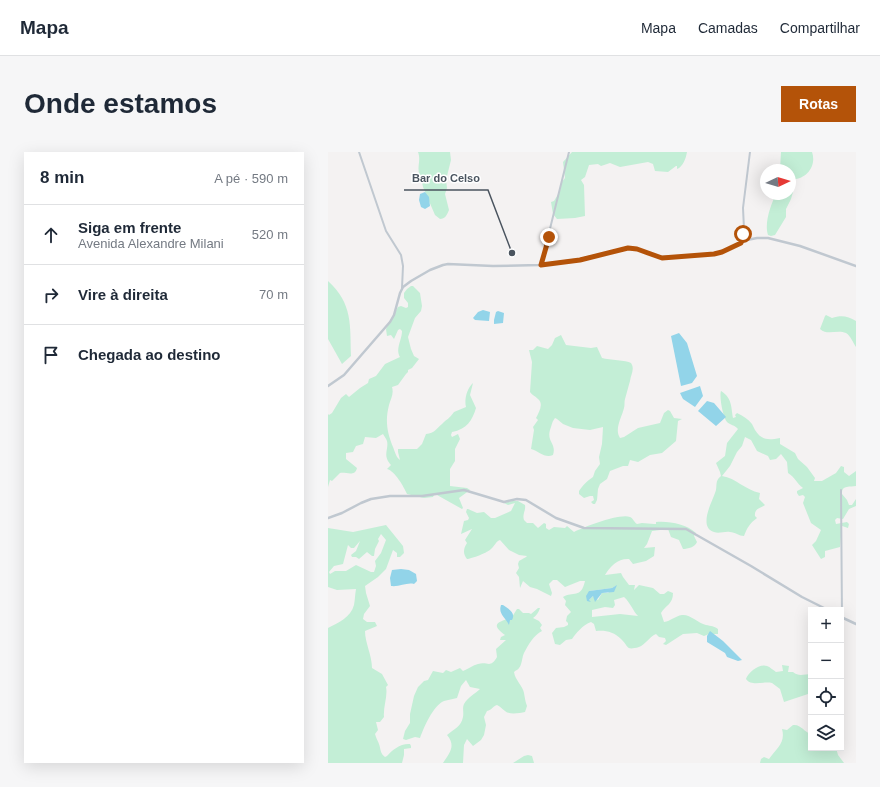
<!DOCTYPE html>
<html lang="pt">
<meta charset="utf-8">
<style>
:root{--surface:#fff;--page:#f6f6f7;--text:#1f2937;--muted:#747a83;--line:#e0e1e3;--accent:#b45309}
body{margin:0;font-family:Helvetica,sans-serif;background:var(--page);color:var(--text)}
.controls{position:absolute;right:12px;bottom:12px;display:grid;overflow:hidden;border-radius:0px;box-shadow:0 4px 16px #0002}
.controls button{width:36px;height:36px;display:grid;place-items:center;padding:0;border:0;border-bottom:1px solid var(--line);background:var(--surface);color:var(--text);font:20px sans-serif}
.compass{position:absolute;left:432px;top:12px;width:36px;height:36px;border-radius:50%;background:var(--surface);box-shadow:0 4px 16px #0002;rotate:86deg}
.stop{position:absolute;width:12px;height:12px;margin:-9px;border:3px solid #b45309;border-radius:50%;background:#fff}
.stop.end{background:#b45309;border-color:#fff;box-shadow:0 1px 4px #0008}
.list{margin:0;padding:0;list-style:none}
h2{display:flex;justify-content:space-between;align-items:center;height:52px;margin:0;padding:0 16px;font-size:17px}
h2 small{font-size:13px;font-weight:400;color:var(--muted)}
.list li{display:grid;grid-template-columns:26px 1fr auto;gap:12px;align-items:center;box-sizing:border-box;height:60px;padding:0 16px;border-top:1px solid var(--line)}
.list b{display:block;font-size:15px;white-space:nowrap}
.list p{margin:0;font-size:13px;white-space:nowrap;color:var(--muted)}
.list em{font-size:13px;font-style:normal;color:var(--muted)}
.icon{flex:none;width:22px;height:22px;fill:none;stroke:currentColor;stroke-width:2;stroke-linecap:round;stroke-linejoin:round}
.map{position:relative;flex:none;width:528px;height:611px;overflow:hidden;border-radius:0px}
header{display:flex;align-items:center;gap:24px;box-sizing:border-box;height:56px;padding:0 20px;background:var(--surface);border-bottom:1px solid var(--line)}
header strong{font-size:19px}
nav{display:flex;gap:22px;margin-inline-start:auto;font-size:14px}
.intro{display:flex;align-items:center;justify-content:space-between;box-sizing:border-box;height:96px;padding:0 24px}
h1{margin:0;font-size:28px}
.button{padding:10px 18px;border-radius:0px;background:var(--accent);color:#fff;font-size:14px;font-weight:700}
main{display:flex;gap:24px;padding:0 24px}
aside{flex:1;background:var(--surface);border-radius:0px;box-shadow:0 4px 16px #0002}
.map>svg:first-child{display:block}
</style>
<header>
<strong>Mapa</strong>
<nav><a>Mapa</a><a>Camadas</a><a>Compartilhar</a></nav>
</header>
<div class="intro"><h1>Onde estamos</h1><a class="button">Rotas</a></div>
<main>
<aside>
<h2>8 min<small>A pé · 590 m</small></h2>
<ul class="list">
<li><svg class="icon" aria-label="ahead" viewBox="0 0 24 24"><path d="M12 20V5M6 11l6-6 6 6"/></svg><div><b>Siga em frente</b><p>Avenida Alexandre Milani</p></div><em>520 m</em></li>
<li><svg class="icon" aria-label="right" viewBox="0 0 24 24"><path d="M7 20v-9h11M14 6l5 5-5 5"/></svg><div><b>Vire à direita</b></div><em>70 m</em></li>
<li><svg class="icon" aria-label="arrive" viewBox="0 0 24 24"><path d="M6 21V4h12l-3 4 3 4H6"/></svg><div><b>Chegada ao destino</b></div></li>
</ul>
</aside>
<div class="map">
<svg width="528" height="611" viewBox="0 0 528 611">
<rect width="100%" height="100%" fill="#f4f2f2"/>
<!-- green -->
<path fill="#c3eed6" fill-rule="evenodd" d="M 90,0 L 122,0 L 123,8 L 118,28 L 119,36 L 117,42 L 121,58 C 119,63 117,67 112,67 L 107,63 L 95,35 L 94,30 L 95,27 C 86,19 94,10 90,0 Z
M 244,0 L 359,0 C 358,6 355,15 349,17 L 349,14 L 348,14 L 340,20 L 327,19 L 325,12 L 320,10 L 292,15 L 282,11 L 273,14 L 270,12 L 261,13 L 257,25 L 253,28 L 256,33 L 257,64 L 247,66 L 229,67 L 225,62 L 223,50 L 226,49 L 232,39 L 233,31 L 237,26 L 235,10 Z
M 453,0 L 484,0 C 489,14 478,28 464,27 L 462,30 L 462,18 L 452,18 Z
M 462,36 L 465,40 L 463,47 L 458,57 L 458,65 L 447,83 L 443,84 L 440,83 C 436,71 443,52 448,42 L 462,42 Z
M 0,129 C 25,152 22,173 23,204 L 14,212 L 0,187 Z
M 83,134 L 85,134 L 92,141 L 94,154 L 93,159 L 87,166 L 80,185 L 83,197 L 86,204 L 91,207 L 84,216 L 80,218 L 80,220 L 78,222 L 70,233 L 64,235 C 66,242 63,246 61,253 C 57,269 59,280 65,295 C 67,300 68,305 72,308 L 70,300 L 70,297 L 89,297 L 94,292 L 98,282 C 107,281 108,277 114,272 C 120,266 121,267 126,260 L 138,255 C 136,248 139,236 145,231 L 142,243 L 148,256 C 144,269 139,277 124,280 L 123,283 L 124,285 L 130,282 L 132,287 L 127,297 L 127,309 L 122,317 L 122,334 L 139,336 L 142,338 L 131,346 L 135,356 L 134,357 L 109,343 L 106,343 L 105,345 L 96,346 L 79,342 C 76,335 67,319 59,317 L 63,313 C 54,303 61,298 59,289 C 58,286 56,284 55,282 L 48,286 L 37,285 L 35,292 L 28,294 L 25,300 L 18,301 L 18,307 L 29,316 C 27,325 19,320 12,321 L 4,329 L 2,328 L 0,335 L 0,262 L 1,263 L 4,261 L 13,246 L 18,242 L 21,245 L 32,236 L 40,231 L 41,227 L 48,224 L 57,212 L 72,205 C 67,197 74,188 74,179 L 72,177 L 70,178 L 66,187 L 63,183 L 59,184 L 58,177 L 70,155 L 73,154 L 78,156 L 80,155 L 80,151 L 76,146 L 76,141 L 79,137 Z
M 498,163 L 504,166 C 513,163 520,164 528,169 L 528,195 C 525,191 523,184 518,181 C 509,177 500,184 492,177 L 497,164 Z
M 233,183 L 238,193 L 263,196 L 269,195 L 274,206 C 282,208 298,208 303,211 C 307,217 303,222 302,229 C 300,236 299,240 297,247 C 296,250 297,253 296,256 C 294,265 286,277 292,286 L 296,285 L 310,276 L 332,271 L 336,261 L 340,258 L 342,259 L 346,266 L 354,267 L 350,269 L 348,289 L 334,301 L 322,303 L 310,310 L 302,308 L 300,314 L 295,314 L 282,319 L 279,327 L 272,332 L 270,337 L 269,348 L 267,352 L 265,352 L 263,350 L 266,348 L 265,344 L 262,344 L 256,346 L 251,342 L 251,339 C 256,332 258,330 265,325 L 267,319 L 272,312 L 271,305 L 274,292 L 275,275 L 262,278 L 245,276 L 235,272 L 229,267 L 227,266 C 224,270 224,272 223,275 C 217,290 229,290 225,303 C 217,307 211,299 203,297 L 206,278 L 205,275 L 210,268 L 208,266 C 211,260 216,252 210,247 C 207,244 204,243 202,240 L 204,210 L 201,198 L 205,198 L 209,194 L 220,197 L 224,193 L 227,186 Z
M 393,239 C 404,246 403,254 405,266 L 408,265 L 407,263 L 409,261 C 415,264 420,267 424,272 C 425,274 426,276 427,278 C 434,289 441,288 452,286 L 452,292 L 467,301 L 470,307 L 479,315 L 487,326 L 486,329 L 494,329 L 508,321 L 513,314 L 516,315 L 516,320 L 521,324 L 528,319 L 528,334 C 522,335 513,333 514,342 L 519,348 L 521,353 L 524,353 L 528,347 L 528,354 L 521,357 L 515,367 L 509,366 L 507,368 L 508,372 L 519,370 L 521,372 L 520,376 L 514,374 L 512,395 L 497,399 L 497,405 L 493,407 L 484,393 L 488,389 L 493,378 L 483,371 L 475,351 L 477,345 L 475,343 L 471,344 L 469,341 L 469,339 L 475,336 C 469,332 467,325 460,321 L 459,310 L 453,302 L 448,307 L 442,308 L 440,304 L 429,299 L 423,288 L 417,285 L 414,294 L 409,300 L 402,314 L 394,324 C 408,326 417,338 432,341 L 431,347 L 437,353 C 433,356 426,356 427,364 L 429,366 C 422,371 419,376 416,384 C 411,384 407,380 402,380 C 397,379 391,382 386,380 C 370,375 384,350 387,341 C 390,335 386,329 393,324 L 392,320 L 388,311 L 397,304 L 399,291 L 410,277 C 407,273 402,273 399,270 C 395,266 391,244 393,239 Z
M 184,349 L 190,349 L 197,353 C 198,359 194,362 196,368 L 199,371 L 205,371 L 210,376 L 216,371 L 218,372 L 218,376 L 221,378 L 226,375 L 237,376 L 239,374 L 246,380 C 256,375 292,361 302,365 C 305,366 306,370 309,372 L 314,371 L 326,372 L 328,372 L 328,370 C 342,369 358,372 368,381 L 366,384 L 369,390 C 367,395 360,397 355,397 L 351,388 L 343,385 L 340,377 L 324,379 L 319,392 L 316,396 L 327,395 L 326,404 L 318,409 L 305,412 L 301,407 C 291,406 282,414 277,423 L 293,421 L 295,425 L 301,433 L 307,433 L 306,438 L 311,433 L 325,436 L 332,442 L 336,442 L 340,439 L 345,441 C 345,452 338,453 333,461 L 336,470 C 343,469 347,464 354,463 C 362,462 370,471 378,473 C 383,474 386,474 390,477 L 390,482 L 381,482 L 376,484 L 369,481 L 355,482 L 338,493 L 335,492 L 338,489 L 337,486 L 331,485 L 328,482 C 321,485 317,493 311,495 C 297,499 301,494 293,487 C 286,480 278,478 268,479 L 266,472 L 263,470 C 255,473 248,481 244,487 L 238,488 L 232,493 L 227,492 L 224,481 L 228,476 L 236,475 L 240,473 L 240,471 L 238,469 L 239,464 L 243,460 L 237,453 L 238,449 L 235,445 C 245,439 253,447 257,429 L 252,429 L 237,435 L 229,428 L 225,428 L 221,432 L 224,441 L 223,444 L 209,437 L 202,435 L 195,429 L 192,436 L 191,425 L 188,421 L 191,416 L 190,412 L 191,409 L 198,405 L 199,404 L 191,403 L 181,398 L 172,388 C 167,390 167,394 163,397 C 161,400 143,407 139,407 C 135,402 135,397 139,391 L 137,388 L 144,377 L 133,382 L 136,369 L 140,368 L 141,366 L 138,360 L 139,357 L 140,357 L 149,361 L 156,360 L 163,366 L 167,366 L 183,359 L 187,351 L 180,353 L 176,351 ZM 288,434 L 280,441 L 274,441 L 270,448 L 265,444 L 261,448 L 261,439 L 284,436 ZM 296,445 C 302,450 305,459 310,464 L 292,462 L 264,465 L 264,458 L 277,455 L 285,456 L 287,453 L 286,448 Z
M 58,373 L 75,394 L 76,401 L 72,405 L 69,405 L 69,401 L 65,398 L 58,417 L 50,425 L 37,434 L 38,441 L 42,454 L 36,462 L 35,467 L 39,470 L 47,470 L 49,474 L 37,479 C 37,491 44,503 44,516 L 54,522 L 60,533 L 58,535 C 60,544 55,555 56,565 L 52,570 L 48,570 L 50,578 L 47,582 C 48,586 50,589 51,592 C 53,598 52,601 57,605 L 59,604 C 64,598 73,591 82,592 L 83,594 L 83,596 L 76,597 L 76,603 L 74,611 L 0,611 L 0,476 C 10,471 23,465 26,453 C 27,448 27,442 28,437 L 9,438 L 0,435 L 0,376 L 25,380 ZM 53,382 L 58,388 L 53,401 L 47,409 L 48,414 L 46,420 L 43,420 L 28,413 L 18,419 L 7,419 L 2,422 L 1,420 L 6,414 L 15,412 L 20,393 L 23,396 L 26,396 L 32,389 L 28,399 L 23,403 L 24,405 L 28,405 L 31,407 L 39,400 L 44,404 L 46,404 L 47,397 L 51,389 L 50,387 Z
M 210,456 L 212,456 C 211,460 208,464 205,466 L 211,469 L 214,473 L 212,476 L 214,479 C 206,483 200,493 196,501 C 194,505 194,513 191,516 C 190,518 188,518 186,520 C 187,528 195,534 196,541 C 197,546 197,549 199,554 L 197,560 C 192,561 181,563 177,559 C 174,557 173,555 169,553 C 165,554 164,558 159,559 L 156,565 L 158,573 L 156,583 L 153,588 L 145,594 L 139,587 L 136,593 L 135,611 L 115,611 C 122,600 128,594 119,583 C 126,577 133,575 135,565 C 136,560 134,556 136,552 C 140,545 147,542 152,537 L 142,535 L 138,528 L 133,534 L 129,546 C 125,547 120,548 116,549 C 105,554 96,575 92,586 L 87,585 L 78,588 L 75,587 L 77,579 L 82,571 L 82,562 L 86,544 L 90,535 L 96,529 L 100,528 L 105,519 L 115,521 L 118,518 L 123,520 L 132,516 L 135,519 C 140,517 145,513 150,512 C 160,509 162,517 169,505 L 168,497 L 178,488 L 172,488 L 173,485 L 177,483 C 160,471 173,470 184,465 L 189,457 L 191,457 L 195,461 L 201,461 L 203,462 Z
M 454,513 L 461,514 L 460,520 L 465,520 C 471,525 476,522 483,522 L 483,541 L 456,550 L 452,537 L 444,531 C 435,529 424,535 418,527 C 420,520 432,511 439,514 C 442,515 445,518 448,520 L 455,519 Z
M 465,573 C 473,572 476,580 483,582 L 483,596 L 508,596 L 510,603 L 516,611 L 432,611 L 433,607 L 436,605 L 441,607 C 448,597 458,591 454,577 L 459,578 Z
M 200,603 L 204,604 L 206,611 L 185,611 L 196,604 Z"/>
<!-- water -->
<path fill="#92d4e9" d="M 97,40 L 101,45 L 102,54 L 97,57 L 93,55 L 91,48 L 92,42 Z
M 155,158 L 162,160 L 161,169 L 147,168 L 145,166 L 150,160 Z
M 170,159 L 176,161 L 175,171 L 166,172 L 166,168 L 168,160 Z
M 351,181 L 359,191 L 369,224 L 364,231 L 353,234 L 343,184 Z
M 372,234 L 375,244 L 367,255 L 355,247 L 352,241 Z
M 379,249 L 386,251 L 398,265 L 388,274 L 370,259 Z
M 73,417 L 81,418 L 88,422 L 89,429 L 86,432 C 79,430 72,435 63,434 L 62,426 L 64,418 Z
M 289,433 L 286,440 L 274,441 L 267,450 L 265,444 L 261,448 L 263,450 L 259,449 L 258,444 L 261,439 L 284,436 Z
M 173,453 L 175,453 C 181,457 188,461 184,468 L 182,468 L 181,473 C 177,465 170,462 173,453 Z
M 382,479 L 395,489 L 414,508 L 410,509 L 399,505 L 397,501 L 379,490 L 379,484 Z"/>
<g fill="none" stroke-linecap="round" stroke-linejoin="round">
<!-- minor -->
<path stroke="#c0c8d0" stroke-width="2" d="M 31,0 L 58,79 L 73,103 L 75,114 L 74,136
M 413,91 L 416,77 L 415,56 L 422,0
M 213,113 L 241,0
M 513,338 L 514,465"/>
<!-- tertiary -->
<path stroke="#c0c8d0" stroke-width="2.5" d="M 0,234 L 16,223 L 62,170 L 66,163 L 72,141 L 75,135 L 83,129 L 102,118 L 115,113 L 120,112 L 165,114 L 211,113 L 252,107 L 300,96 L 309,97 L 330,105 L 359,104 L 391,101 L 419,88 L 429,86 L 440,86 L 472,94 L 528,114
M 0,366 L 14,361 L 33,351 L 43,347 L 62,344 L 94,344 L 136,338 L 176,350 L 189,347 L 198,348 L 228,366 L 256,376 L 358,377 L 423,414 L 474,445 L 500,458
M 513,465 L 528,472"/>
</g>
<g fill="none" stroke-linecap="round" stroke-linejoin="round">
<!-- route -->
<path stroke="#b45309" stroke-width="5" d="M 221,85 L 213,113 L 252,108 L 300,96 L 309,97 L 334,106 L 386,102 L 394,100 L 413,91 L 415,82"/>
</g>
<!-- callouts -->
<path fill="none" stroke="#4a545f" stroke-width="1.5" d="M184 101L160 38H76"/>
<circle fill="#4a545f" stroke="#fff" stroke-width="1.5" cx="184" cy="101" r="4"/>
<g font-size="11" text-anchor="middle" font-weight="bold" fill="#4a545f" stroke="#fff" stroke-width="3" stroke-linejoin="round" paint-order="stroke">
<text x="118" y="30">Bar do Celso</text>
</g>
</svg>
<div class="controls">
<button>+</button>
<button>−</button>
<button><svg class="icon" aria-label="locate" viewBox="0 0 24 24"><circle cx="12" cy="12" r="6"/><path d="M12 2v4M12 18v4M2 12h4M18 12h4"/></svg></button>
<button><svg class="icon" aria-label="layers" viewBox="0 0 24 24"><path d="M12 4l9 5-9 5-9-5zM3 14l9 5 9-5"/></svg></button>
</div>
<svg class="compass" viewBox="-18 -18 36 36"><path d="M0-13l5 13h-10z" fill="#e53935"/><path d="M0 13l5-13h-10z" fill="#747a83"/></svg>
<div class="stop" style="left:415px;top:82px"></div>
<div class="stop end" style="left:221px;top:85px"></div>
</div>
</main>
